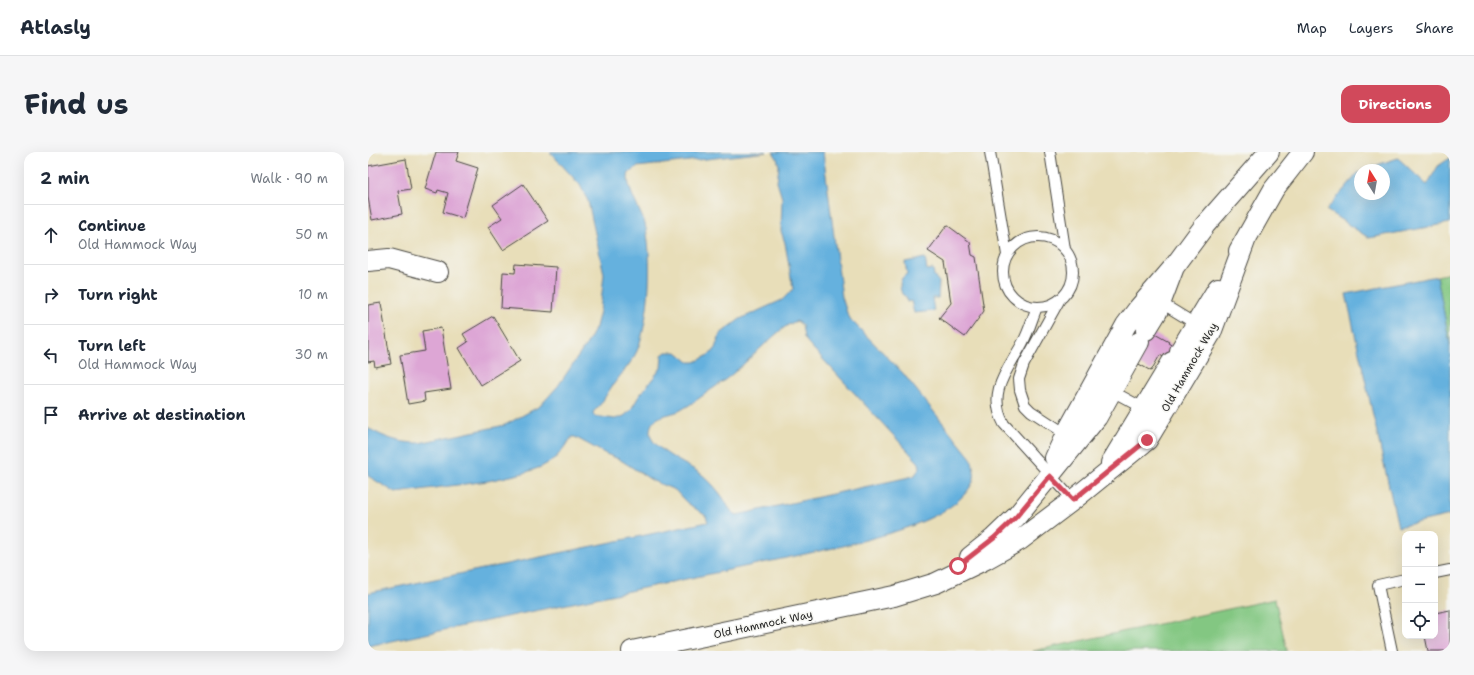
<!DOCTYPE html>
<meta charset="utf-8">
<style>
:root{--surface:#fff;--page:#f6f6f7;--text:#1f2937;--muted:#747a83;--line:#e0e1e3;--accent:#d1495b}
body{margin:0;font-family:"Shantell Sans",sans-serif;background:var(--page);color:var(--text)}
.controls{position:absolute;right:12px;bottom:12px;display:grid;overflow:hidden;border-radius:8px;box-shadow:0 4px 16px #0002}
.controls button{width:36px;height:36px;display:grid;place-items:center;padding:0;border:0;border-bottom:1px solid var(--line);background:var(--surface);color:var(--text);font:20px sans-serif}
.compass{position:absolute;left:986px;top:12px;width:36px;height:36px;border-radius:50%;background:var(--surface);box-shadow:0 4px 16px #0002;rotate:349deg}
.stop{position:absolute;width:12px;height:12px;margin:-9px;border:3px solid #d1495b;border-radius:50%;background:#fff}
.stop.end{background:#d1495b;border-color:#fff;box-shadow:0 1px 4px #0008}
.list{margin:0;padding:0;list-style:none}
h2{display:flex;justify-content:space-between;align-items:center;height:52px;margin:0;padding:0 16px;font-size:17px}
h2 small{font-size:13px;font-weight:400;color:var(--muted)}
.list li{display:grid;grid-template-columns:26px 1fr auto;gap:12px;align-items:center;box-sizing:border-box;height:60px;padding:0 16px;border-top:1px solid var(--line)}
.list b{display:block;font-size:15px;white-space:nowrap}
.list p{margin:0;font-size:13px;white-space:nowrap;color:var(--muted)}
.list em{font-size:13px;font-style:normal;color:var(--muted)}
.icon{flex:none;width:22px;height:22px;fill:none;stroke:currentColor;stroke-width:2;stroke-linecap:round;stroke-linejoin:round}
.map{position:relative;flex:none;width:1082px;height:499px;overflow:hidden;border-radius:12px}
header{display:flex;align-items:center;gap:24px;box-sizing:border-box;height:56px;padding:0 20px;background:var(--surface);border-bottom:1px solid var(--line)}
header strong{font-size:19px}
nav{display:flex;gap:22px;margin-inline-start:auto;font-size:14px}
.intro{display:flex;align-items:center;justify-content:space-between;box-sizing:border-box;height:96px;padding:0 24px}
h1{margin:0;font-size:28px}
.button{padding:10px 18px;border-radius:12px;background:var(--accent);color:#fff;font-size:14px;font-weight:700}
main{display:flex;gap:24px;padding:0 24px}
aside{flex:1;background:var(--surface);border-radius:12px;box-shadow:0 4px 16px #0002}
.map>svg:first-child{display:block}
</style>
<header>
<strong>Atlasly</strong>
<nav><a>Map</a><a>Layers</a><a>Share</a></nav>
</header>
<div class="intro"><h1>Find us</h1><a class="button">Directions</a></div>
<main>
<aside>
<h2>2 min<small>Walk · 90 m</small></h2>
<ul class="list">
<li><svg class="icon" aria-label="ahead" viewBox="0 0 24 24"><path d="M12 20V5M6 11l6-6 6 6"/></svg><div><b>Continue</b><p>Old Hammock Way</p></div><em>50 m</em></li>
<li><svg class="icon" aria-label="right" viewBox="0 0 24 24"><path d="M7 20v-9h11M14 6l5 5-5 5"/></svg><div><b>Turn right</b></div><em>10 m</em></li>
<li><svg class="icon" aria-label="left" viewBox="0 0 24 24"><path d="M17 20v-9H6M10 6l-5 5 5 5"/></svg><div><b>Turn left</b><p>Old Hammock Way</p></div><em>30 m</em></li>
<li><svg class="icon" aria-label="arrive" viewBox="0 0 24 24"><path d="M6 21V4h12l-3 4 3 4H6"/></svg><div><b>Arrive at destination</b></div></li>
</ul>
</aside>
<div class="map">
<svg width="1082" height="499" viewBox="0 0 1082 499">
<rect width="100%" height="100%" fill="#f6f6f2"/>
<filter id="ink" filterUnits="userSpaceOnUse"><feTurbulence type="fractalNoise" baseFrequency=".025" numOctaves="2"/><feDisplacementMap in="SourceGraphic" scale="8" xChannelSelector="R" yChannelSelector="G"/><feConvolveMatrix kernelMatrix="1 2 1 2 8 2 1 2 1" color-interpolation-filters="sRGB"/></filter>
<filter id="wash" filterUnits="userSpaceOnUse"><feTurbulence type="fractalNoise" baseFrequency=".012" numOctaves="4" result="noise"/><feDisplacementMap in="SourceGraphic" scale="16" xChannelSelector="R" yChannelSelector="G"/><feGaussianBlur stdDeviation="0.9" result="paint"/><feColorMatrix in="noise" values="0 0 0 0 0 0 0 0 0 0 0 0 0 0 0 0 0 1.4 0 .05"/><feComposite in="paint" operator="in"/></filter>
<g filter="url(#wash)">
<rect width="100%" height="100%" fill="#e8deb9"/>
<!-- green -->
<path fill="#83c782" stroke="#577956" d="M 1082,121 L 1082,193 L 1069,124 Z
M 907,447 L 919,499 L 665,499 Z"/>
<!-- water -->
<path fill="#65b1de" stroke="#486e84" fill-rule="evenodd" d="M 182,0 L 399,0 L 269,15 L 261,21 C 256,33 273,59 277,72 C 285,104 282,167 269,199 C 263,212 253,222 245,233 C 238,242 234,253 225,260 L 226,264 L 247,267 L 256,264 L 262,259 L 271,244 L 293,216 L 294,203 L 298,200 L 309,200 L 321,210 L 327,210 L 337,205 L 346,199 L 352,182 L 372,167 L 414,148 L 425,137 L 417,91 L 413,79 L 414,46 L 409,30 L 411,14 L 409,6 L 405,0 L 455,0 L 474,145 L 479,161 L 483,168 L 534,220 L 603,306 C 605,313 608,323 605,330 C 587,368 512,384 475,394 L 0,494 L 0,441 L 340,370 L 338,364 L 318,350 L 307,338 L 285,329 L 251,307 L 238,302 L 207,285 L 204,285 L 187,307 L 173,315 L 156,321 L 120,329 L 28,341 L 0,324 L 0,276 C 17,286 31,291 51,291 L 137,273 L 172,254 L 190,234 L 222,187 L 228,175 L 232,159 L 236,122 L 220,49 L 212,33 ZM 429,169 L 434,173 L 436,186 L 440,191 L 551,311 L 552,316 L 546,324 L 369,363 C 360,359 359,350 353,343 C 347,335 340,327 332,321 C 320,313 281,296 282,280 C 282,262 302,264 313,258 C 324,252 334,244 344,237 C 363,225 380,208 397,192 C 407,184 416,173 429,169 Z
M 1030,6 L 1059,33 L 1070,14 L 1082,6 L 1082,71 L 1001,86 L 958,58 L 992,19 L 992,42 L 1016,42 L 1016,18 L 994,18 Z
M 557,106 L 559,118 L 565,117 L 566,124 L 571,130 L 570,146 L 564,146 L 566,159 L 546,161 L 543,149 L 539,150 L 538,145 L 534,142 C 531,134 531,126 539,122 L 537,110 Z
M 1069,124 L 1082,193 L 1082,363 L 1030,375 L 978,142 Z"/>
<g id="blocks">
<!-- building -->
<path fill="#dda6d5" d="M 68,0 L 91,0 L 88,9 L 110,16 L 95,66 L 75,60 L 80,41 L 70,38 L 69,41 L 57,37 Z
M 38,7 L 43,37 L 30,39 L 34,62 L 4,68 L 0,45 L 0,14 Z
M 155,32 L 180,69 L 135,98 L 120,75 L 134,66 L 125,53 Z
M 579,73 L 602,90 L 604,103 L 608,105 L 616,159 L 597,185 L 571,166 L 583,151 L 577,110 L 560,99 Z
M 148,112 L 188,115 L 185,160 L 133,156 L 135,120 L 147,121 Z
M 13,151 L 23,212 L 7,215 L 6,209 L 0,210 L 0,153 Z
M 125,164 L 152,209 L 113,233 L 91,196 L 100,190 L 95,182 Z
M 769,172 L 801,190 L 800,191 L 820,203 L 812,215 L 792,203 L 783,219 L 769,211 L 761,184 Z
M 73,176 L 83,237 L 56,241 L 57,249 L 40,252 L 32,203 L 57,199 L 54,179 Z
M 1082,458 L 1082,499 L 1060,499 L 1057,484 L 1067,484 L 1067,461 Z"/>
</g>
</g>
<g filter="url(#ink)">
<use href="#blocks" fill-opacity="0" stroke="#474640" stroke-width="1"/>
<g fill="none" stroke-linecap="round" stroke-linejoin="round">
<defs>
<path id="service" d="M 622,0 L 639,103
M 682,0 L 697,97
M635 120a35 35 0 1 1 70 0a35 35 0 1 1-70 0Z
M 692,147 L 656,212 L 651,227 L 652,238 L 657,253 L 663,259 L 701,284
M 790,149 L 831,174
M 669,155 C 664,167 661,179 655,190 C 641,217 618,239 636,272 L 705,348
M 742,238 L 779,258
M 1067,421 L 1082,418
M 1024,499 L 1010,433 L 1037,427"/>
<path id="minor" d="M 871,99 L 906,37 L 935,0
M 0,109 L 21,107 L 70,120
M 778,178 L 789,160 L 806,115 L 837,73 L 901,0
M 812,199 L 850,136
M 687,306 L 698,282 L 758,173 L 770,157 L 806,115
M 743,311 L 804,210
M 602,405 L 626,386 L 648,365 L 729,265 L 771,190
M 264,499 L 526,444 L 568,431 L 618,407 L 652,388 L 705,348 L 779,288 L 843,181 L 877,89"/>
</defs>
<!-- service casing -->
<use href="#service" stroke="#474640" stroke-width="12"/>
<!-- minor casing -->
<use href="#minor" stroke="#474640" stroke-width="22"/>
<!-- service -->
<use href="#service" stroke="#fff" stroke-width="10"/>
<!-- minor -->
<use href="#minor" stroke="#fff" stroke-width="20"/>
</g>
</g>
<g fill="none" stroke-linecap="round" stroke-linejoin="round" filter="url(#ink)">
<!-- route -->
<path stroke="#d1495b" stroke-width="5" d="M 590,414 L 626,386 L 648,365 L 682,324 L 705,348 L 779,288"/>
</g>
<g text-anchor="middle" stroke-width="3" stroke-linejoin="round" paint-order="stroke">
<!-- street labels -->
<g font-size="11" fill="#2b2b2b" stroke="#f6f6f2">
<text transform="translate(821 215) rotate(-60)" y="4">Old Hammock Way</text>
<text transform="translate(395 472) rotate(-12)" y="4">Old Hammock Way</text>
</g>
</g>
</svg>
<div class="controls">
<button>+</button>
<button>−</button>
<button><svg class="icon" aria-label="locate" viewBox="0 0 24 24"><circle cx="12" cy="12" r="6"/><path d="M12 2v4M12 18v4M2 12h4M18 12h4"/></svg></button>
</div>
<svg class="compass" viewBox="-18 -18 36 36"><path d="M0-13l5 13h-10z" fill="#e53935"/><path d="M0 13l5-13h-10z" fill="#747a83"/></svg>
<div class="stop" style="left:590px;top:414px"></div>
<div class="stop end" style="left:779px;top:288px"></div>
</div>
</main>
